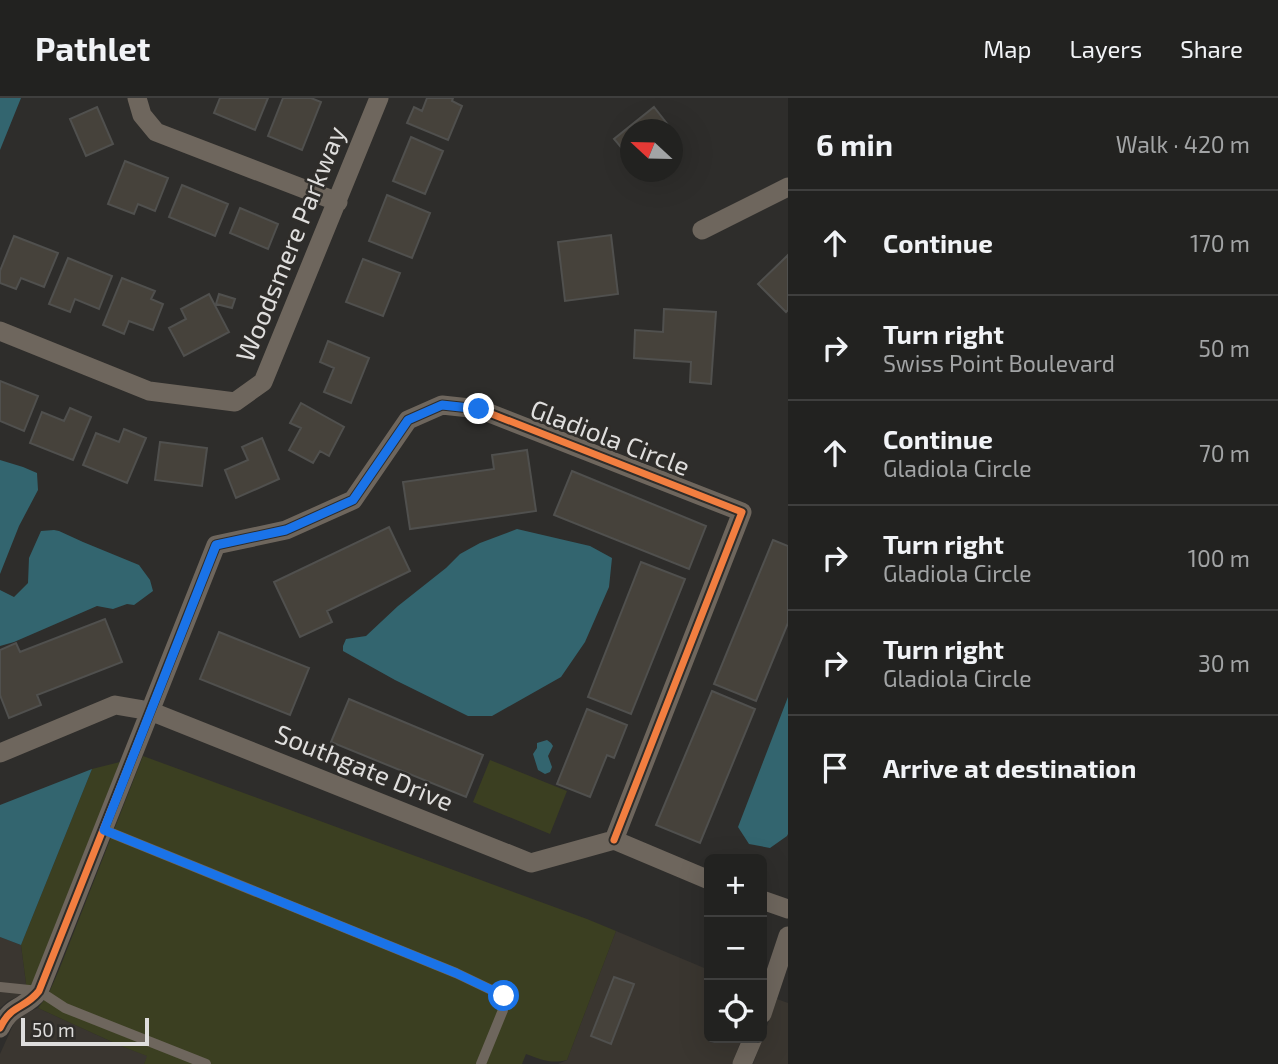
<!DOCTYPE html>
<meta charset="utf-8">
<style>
:root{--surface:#222220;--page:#2a2a29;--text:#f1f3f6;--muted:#a2a4a5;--line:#3f3f3e}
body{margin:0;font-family:"Exo 2",sans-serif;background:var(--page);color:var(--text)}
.controls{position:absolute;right:21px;bottom:21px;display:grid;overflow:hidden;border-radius:10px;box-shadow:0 7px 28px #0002}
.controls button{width:63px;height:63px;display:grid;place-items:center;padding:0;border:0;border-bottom:2px solid var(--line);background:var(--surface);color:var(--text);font:35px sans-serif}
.compass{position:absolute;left:620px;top:21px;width:63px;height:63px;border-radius:50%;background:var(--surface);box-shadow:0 7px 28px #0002;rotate:292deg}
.scale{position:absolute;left:21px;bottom:18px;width:128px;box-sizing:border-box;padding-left:7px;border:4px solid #dfdedd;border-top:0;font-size:19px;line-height:24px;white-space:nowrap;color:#dfdedd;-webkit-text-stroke:5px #2f2d2a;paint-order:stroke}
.stop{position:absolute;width:21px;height:21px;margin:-16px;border:5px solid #1a73e8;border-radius:50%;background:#fff}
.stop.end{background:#1a73e8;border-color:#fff;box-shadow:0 2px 7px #0008}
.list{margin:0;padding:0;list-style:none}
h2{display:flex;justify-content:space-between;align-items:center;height:91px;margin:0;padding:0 28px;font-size:30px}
h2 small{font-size:23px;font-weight:400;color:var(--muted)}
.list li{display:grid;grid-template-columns:46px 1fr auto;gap:21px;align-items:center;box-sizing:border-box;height:105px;padding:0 28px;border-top:2px solid var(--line)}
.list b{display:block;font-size:26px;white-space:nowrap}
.list p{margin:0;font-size:23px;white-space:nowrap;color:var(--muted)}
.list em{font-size:23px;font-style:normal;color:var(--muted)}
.icon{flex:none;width:38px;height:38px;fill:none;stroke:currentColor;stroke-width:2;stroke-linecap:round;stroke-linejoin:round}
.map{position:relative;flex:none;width:788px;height:966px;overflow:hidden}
header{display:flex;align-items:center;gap:42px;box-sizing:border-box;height:98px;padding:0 35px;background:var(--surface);border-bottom:2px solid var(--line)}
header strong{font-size:33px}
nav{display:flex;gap:38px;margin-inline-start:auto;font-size:24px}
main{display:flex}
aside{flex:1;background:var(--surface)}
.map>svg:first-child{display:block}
</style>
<header>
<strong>Pathlet</strong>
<nav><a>Map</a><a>Layers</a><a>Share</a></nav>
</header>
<main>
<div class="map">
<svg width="788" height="966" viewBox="0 0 788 966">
<rect width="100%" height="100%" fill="#2e2d2b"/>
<!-- built -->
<path fill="#3a3630" d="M 616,833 L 709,872 L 709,940 L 742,940 L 732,966 L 558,966 L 567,962 Z
M 0,839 L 21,847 L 27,893 L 25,895 L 8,903 L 0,910 Z
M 777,901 L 788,905 L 788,966 L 753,966 Z
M 38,910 L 121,948 L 148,958 L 144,966 L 0,966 L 0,956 L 14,925 L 18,919 Z"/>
<!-- green -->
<path fill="#3b3f21" d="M 143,658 L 587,821 L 616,833 L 567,962 C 551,966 542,962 526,956 L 522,966 L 144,966 L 147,958 L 121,948 L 38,910 L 48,897 L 59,872 Z
M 490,662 L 567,693 L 550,736 L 473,704 Z
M 120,664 L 31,889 L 27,893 L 21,847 L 92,671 Z"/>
<!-- water -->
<path fill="#33656f" d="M 0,0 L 21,0 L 0,52 Z
M 0,362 L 23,369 L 37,375 L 38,392 L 19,428 L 0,476 Z
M 517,431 L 590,448 L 612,460 L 609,489 L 585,544 L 561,579 L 492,618 L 468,618 L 395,582 L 343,553 L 343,548 L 346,541 L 366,538 L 398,508 L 446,470 L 460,456 L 480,445 Z
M 54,432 L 59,433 L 83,444 L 139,467 L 150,482 L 153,493 L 134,507 L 127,506 L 113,511 L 97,508 L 14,544 L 0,548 L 0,492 L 14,499 L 28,485 L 29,460 L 41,433 Z
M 788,599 L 788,736 L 787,738 L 770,750 L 749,746 L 738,729 Z
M 547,642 L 551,645 L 553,648 L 548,658 L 552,669 L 550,674 L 545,676 L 538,672 L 533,656 L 537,650 L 537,645 Z
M 92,671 L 21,847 L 0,839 L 0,707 Z"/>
<!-- building -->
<path fill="#46423b" stroke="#50504e" stroke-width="2" d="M 220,0 L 268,0 L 255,32 L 214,15 Z
M 283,0 L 311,0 L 321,4 L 302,52 L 268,38 Z
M 427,0 L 453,0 L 452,3 L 462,8 L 448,42 L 407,25 L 414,9 L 422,13 Z
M 97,9 L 113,46 L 86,58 L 70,21 Z
M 654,9 L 672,32 L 631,32 L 631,61 L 614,41 Z
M 411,39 L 443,53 L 425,96 L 393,83 Z
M 125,63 L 168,80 L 155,113 L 138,106 L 134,116 L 108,106 Z
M 182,87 L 228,106 L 215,138 L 169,119 Z
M 387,97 L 430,115 L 412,160 L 369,143 Z
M 240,110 L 278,126 L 268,151 L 230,135 Z
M 611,137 L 618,196 L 565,203 L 558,144 Z
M 14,138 L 58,155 L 44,189 L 21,180 L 16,191 L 0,185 L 0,173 Z
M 788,157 L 788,212 L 786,214 L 758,186 Z
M 68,160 L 112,178 L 99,211 L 75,201 L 70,214 L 49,206 Z
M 363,161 L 400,175 L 383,218 L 346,204 Z
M 122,180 L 155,193 L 151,201 L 163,206 L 153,232 L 129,223 L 124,236 L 103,227 Z
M 209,196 L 229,234 L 184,258 L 169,230 L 186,221 L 181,211 Z
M 219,196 L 235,201 L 232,210 L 216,206 Z
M 664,211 L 716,214 L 711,286 L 690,284 L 691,264 L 634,260 L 635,232 L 663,234 Z
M 328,243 L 369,260 L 351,305 L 324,294 L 334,270 L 320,264 Z
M 0,283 L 38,298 L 24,333 L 0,323 Z
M 301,305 L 344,329 L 329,358 L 320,353 L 313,365 L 289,352 L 301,330 L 290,325 Z
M 70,310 L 91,319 L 73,362 L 30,345 L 42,314 L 64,323 Z
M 124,331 L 146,340 L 127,385 L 83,367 L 96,335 L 119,344 Z
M 262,340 L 279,381 L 236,400 L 225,372 L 248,362 L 242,349 Z
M 160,344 L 207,350 L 202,388 L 155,382 Z
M 527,352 L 536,413 L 410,431 L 403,384 L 494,371 L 492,357 Z
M 572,373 L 706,428 L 689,471 L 554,417 Z
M 389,429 L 410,473 L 327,513 L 332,524 L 300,539 L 274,484 Z
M 773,442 L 788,448 L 788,525 L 756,603 L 714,586 Z
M 641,464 L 685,481 L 631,616 L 588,599 Z
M 105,521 L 122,564 L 37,597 L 41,607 L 9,620 L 0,597 L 0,552 L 16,545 L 20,554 Z
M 219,534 L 309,570 L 290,617 L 200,581 Z
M 712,593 L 755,611 L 700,745 L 656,727 Z
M 349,601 L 483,657 L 466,699 L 331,644 Z
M 587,611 L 627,627 L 614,660 L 607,657 L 590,699 L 557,686 Z
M 614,879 L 634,886 L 611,946 L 591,938 Z"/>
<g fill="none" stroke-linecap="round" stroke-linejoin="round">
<!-- service -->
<path stroke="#6e665d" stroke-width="10" d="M 104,732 L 456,875 L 504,898 L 503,912 L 481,966
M 0,889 L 39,893 L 65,910 L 206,966"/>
<!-- minor -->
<path stroke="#6e665d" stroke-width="19" d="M 137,0 L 142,17 L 156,34 L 338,104
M 702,132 L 788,89
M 0,233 L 149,293 L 235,304 L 263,284 L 379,0
M 0,655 L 115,607 L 150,613 L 531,765 L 614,742 L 709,782
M 762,802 L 788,811
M 762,916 L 788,838
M 0,930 C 12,905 24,912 39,893 L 216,447 L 286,432 L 353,402 L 408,322 L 442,307 L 479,311 L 742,414 L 614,742
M 742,966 L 753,940"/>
<defs>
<path id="cycleway" d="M 0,930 C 12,905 24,912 39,893 L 216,447 L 286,432 L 353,402 L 408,322 L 442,307 L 479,311 L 742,414 L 614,742"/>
</defs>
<!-- cycleway casing -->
<use href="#cycleway" stroke="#2f2d2a" stroke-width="11"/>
<!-- cycleway -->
<use href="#cycleway" stroke="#f27e40" stroke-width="7"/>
</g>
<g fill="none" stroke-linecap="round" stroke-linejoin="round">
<!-- route -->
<path stroke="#1a73e8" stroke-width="9" d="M 479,311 L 442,307 L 408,322 L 353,402 L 286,432 L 216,447 L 104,732 L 456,875 L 504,898"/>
</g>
<g text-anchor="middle" stroke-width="5" stroke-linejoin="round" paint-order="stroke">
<!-- street labels -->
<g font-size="26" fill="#dfdedd" stroke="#2f2d2a">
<text transform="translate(291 146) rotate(-68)" y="9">Woodsmere Parkway</text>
<text transform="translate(610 340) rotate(21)" y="9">Gladiola Circle</text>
<text transform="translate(364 670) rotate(22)" y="9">Southgate Drive</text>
</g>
</g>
</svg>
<div class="controls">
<button>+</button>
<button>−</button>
<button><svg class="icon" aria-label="locate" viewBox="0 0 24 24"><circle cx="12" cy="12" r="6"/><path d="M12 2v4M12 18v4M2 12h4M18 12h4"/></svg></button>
</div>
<svg class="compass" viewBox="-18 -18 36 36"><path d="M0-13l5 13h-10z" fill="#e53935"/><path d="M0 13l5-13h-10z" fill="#a2a4a5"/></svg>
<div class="scale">50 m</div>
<div class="stop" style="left:504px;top:898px"></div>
<div class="stop end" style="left:479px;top:311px"></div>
</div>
<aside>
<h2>6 min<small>Walk · 420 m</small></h2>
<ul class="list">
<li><svg class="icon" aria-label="ahead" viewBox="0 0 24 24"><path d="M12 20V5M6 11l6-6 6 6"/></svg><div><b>Continue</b></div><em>170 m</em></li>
<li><svg class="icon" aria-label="right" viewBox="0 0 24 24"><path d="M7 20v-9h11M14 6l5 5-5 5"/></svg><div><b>Turn right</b><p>Swiss Point Boulevard</p></div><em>50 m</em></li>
<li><svg class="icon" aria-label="ahead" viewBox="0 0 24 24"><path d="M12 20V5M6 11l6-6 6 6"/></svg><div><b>Continue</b><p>Gladiola Circle</p></div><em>70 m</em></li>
<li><svg class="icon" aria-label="right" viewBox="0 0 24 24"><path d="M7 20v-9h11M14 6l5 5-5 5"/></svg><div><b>Turn right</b><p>Gladiola Circle</p></div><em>100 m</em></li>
<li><svg class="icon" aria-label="right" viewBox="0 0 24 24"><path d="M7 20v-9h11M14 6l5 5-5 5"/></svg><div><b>Turn right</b><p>Gladiola Circle</p></div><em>30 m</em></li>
<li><svg class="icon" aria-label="arrive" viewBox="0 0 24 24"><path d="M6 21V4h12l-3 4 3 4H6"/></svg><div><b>Arrive at destination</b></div></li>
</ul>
</aside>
</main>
